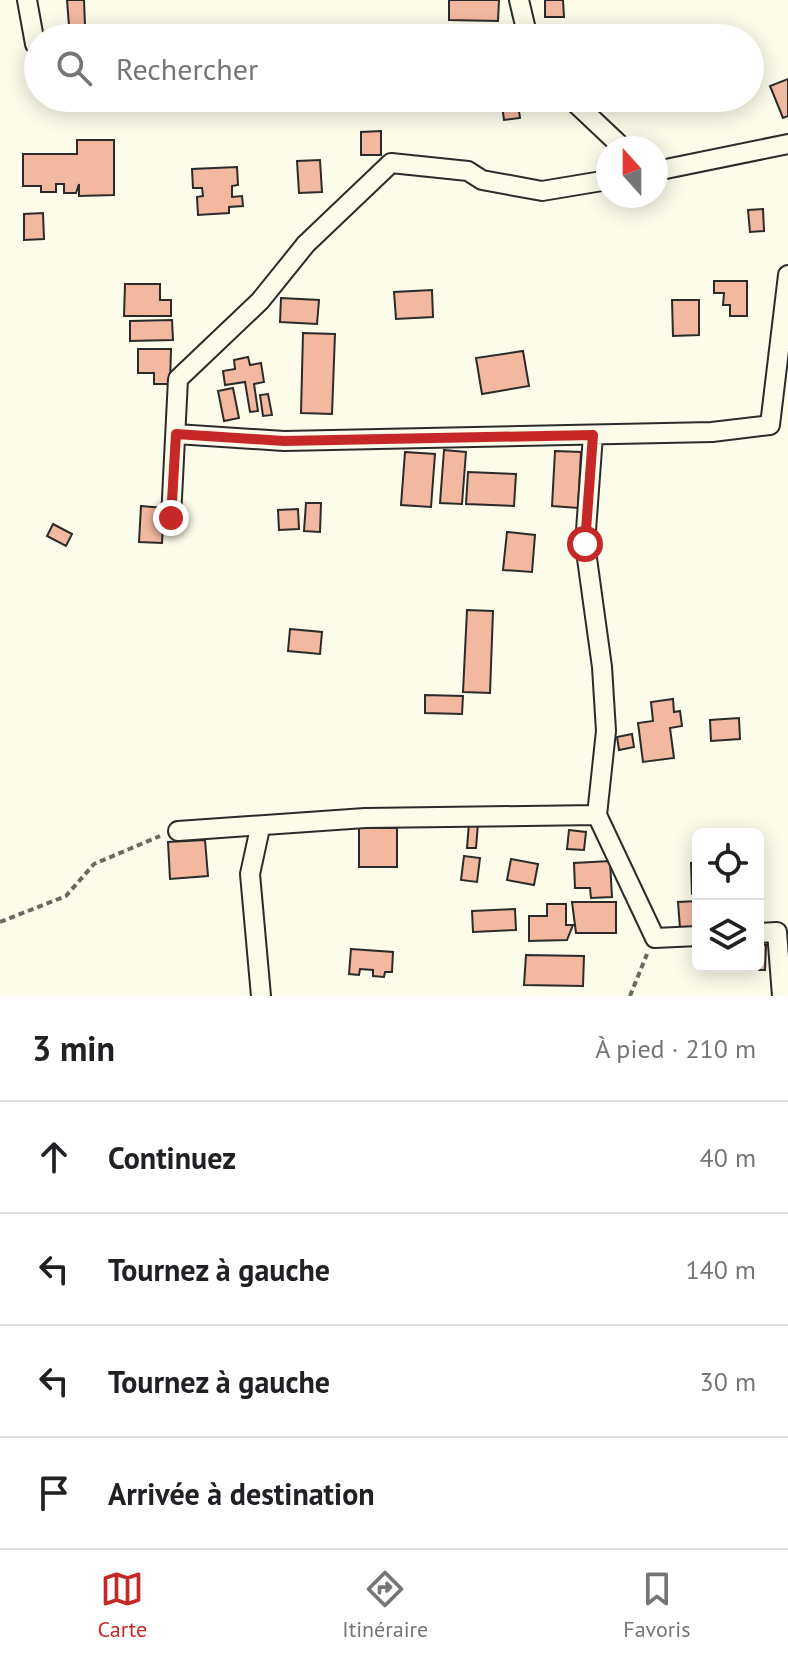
<!DOCTYPE html>
<html lang="fr">
<meta charset="utf-8">
<style>
:root{--surface:#fff;--page:#f6f6f6;--text:#202124;--muted:#757577;--line:#e0e0e0;--accent:#c62828}
body{margin:0;font-family:"PT Sans",sans-serif;background:var(--page);color:var(--text)}
.controls{position:absolute;right:24px;bottom:24px;display:grid;overflow:hidden;border-radius:12px;box-shadow:0 4px 20px #0003}
.controls button{width:72px;height:72px;display:grid;place-items:center;padding:0;border:0;border-bottom:2px solid var(--line);background:var(--surface);color:var(--text);font:40px sans-serif}
.compass{position:absolute;left:596px;top:136px;width:72px;height:72px;border-radius:50%;background:var(--surface);box-shadow:0 4px 20px #0003;rotate:339deg}
.stop{position:absolute;width:24px;height:24px;margin:-18px;border:6px solid #c62828;border-radius:50%;background:#fff}
.stop.end{background:#c62828;border-color:#fff;box-shadow:0 2px 8px #0008}
.list{margin:0;padding:0;list-style:none}
h2{display:flex;justify-content:space-between;align-items:center;height:104px;margin:0;padding:0 32px;font-size:34px}
h2 small{font-size:26px;font-weight:400;color:var(--muted)}
.list li{display:grid;grid-template-columns:52px 1fr auto;gap:24px;align-items:center;box-sizing:border-box;height:112px;padding:0 32px;border-top:2px solid var(--line)}
.list b{display:block;font-size:30px;white-space:nowrap}
.list em{font-size:26px;font-style:normal;color:var(--muted)}
.icon{flex:none;width:44px;height:44px;fill:none;stroke:currentColor;stroke-width:2;stroke-linecap:round;stroke-linejoin:round}
.map{position:relative;flex:none;width:788px;height:996px;overflow:hidden}
.search{position:absolute;background:var(--surface);box-shadow:0 4px 20px #0003;left:24px;right:24px;top:24px;height:88px;display:flex;align-items:center;gap:20px;box-sizing:border-box;padding:0 28px;border-radius:44px;color:var(--muted);font-size:30px}
.sheet{height:552px;background:var(--surface)}
nav{display:flex;justify-content:space-around;align-items:center;box-sizing:border-box;height:112px;border-top:2px solid var(--line);background:var(--surface);font-size:22px;color:var(--muted)}
nav a{display:grid;justify-items:center;gap:4px}
nav .on{color:var(--accent)}
.map>svg:first-child{display:block}
</style>
<div class="map">
<svg width="788" height="996" viewBox="0 0 788 996">
<rect width="100%" height="100%" fill="#fdfbea"/>
<!-- building -->
<path fill="#f2b8a0" stroke="#2b2b2b" stroke-width="2" d="M 67,0 L 84,0 L 85,25 L 69,26 Z
M 449,0 L 499,0 L 498,21 L 449,20 Z
M 545,0 L 563,0 L 564,17 L 545,17 Z
M 788,79 L 788,116 L 783,118 L 770,86 Z
M 501,98 L 517,98 L 520,118 L 504,120 Z
M 381,131 L 381,155 L 361,155 L 361,132 Z
M 77,140 L 114,140 L 114,195 L 79,196 L 79,184 L 76,193 L 64,193 L 64,184 L 56,184 L 56,192 L 41,192 L 41,186 L 23,186 L 23,154 L 77,154 Z
M 320,160 L 322,192 L 299,193 L 297,161 Z
M 237,167 L 238,185 L 232,186 L 232,197 L 242,196 L 243,206 L 229,207 L 229,213 L 198,215 L 197,197 L 203,196 L 202,188 L 193,188 L 192,169 Z
M 763,209 L 764,231 L 750,232 L 748,210 Z
M 43,213 L 44,239 L 24,240 L 24,214 Z
M 714,281 L 747,281 L 747,316 L 730,316 L 730,305 L 723,305 L 724,293 L 714,293 Z
M 125,284 L 160,284 L 160,300 L 171,300 L 171,316 L 124,316 Z
M 432,290 L 433,317 L 396,319 L 394,292 Z
M 281,298 L 319,300 L 317,324 L 280,322 Z
M 672,300 L 699,300 L 699,335 L 673,336 Z
M 172,320 L 173,340 L 130,341 L 130,321 Z
M 303,333 L 335,334 L 332,414 L 301,413 Z
M 138,349 L 171,349 L 170,384 L 154,384 L 154,373 L 138,373 Z
M 523,351 L 529,386 L 482,394 L 476,358 Z
M 248,357 L 250,365 L 261,363 L 264,382 L 254,384 L 258,411 L 250,412 L 245,382 L 225,385 L 223,371 L 235,369 L 234,360 Z
M 233,388 L 239,418 L 224,421 L 218,391 Z
M 268,394 L 272,415 L 263,416 L 260,395 Z
M 444,450 L 466,452 L 462,504 L 440,503 Z
M 555,451 L 581,452 L 578,508 L 552,506 Z
M 405,452 L 435,454 L 431,507 L 401,505 Z
M 468,472 L 516,474 L 514,506 L 466,504 Z
M 306,503 L 321,503 L 320,532 L 304,531 Z
M 141,506 L 164,508 L 162,543 L 139,542 Z
M 298,509 L 299,529 L 279,530 L 278,510 Z
M 53,524 L 72,534 L 66,546 L 47,536 Z
M 507,532 L 535,535 L 532,572 L 503,570 Z
M 467,610 L 493,611 L 490,693 L 463,692 Z
M 290,629 L 322,632 L 320,654 L 288,651 Z
M 425,695 L 463,696 L 462,714 L 425,713 Z
M 673,699 L 674,712 L 680,711 L 682,726 L 670,728 L 674,758 L 643,762 L 638,723 L 653,721 L 651,702 Z
M 739,718 L 740,739 L 711,741 L 710,720 Z
M 632,734 L 634,747 L 619,750 L 617,737 Z
M 469,823 L 478,823 L 476,848 L 467,848 Z
M 359,828 L 397,828 L 397,867 L 359,867 Z
M 569,830 L 586,832 L 584,850 L 567,849 Z
M 205,840 L 208,876 L 170,879 L 168,842 Z
M 464,856 L 480,858 L 477,882 L 461,880 Z
M 511,859 L 538,864 L 534,885 L 507,880 Z
M 610,861 L 612,897 L 591,898 L 590,888 L 575,888 L 574,863 Z
M 691,863 L 698,863 L 698,894 L 692,894 Z
M 698,901 L 698,927 L 680,928 L 678,902 Z
M 572,902 L 616,902 L 616,933 L 576,933 Z
M 547,904 L 566,904 L 566,925 L 573,925 L 567,940 L 529,941 L 529,916 L 547,916 Z
M 515,909 L 516,930 L 473,932 L 472,911 Z
M 758,945 L 766,945 L 765,970 L 753,970 L 753,966 L 758,966 Z
M 351,949 L 393,952 L 392,972 L 385,972 L 384,977 L 373,976 L 373,970 L 360,969 L 359,975 L 349,974 Z
M 526,955 L 584,956 L 583,986 L 524,985 Z"/>
<g fill="none" stroke-linecap="round" stroke-linejoin="round">
<defs>
<path id="street" d="M 27,0 L 35,44
M 519,0 L 528,38
M 570,98 L 623,148
M 656,171 L 788,144
M 176,434 L 284,441 L 712,432 L 770,425 L 788,275
M 593,435 L 585,544 L 602,667 L 606,731 L 597,815 L 655,938 L 698,936
M 171,518 L 178,379 L 260,301 L 306,244 L 391,163 L 468,171 L 482,180 L 542,191 L 608,180
M 260,828 L 250,874 L 261,996
M 178,831 L 365,818 L 597,815
M 758,933 L 777,932 L 782,996"/>
</defs>
<!-- street casing -->
<use href="#street" stroke="#2b2b2b" stroke-width="22"/>
<!-- path -->
<path stroke="#6a6964" stroke-width="4" stroke-dasharray="6 4" stroke-linecap="butt" d="M 0,922 L 66,896 L 94,864 L 160,836
M 630,996 L 647,954"/>
<!-- street -->
<use href="#street" stroke="#fdfbea" stroke-width="18"/>
</g>
<g fill="none" stroke-linecap="round" stroke-linejoin="round">
<!-- route -->
<path stroke="#c62828" stroke-width="10" d="M 171,518 L 176,434 L 284,441 L 593,435 L 585,544"/>
</g>
</svg>
<div class="controls">
<button><svg class="icon" aria-label="locate" viewBox="0 0 24 24"><circle cx="12" cy="12" r="6"/><path d="M12 2v4M12 18v4M2 12h4M18 12h4"/></svg></button>
<button><svg class="icon" aria-label="layers" viewBox="0 0 24 24"><path d="M12 4l9 5-9 5-9-5zM3 14l9 5 9-5"/></svg></button>
</div>
<svg class="compass" viewBox="-18 -18 36 36"><path d="M0-13l5 13h-10z" fill="#e53935"/><path d="M0 13l5-13h-10z" fill="#757577"/></svg>
<div class="stop" style="left:585px;top:544px"></div>
<div class="stop end" style="left:171px;top:518px"></div>
<div class="search"><svg class="icon" aria-label="search" viewBox="0 0 24 24"><circle cx="10" cy="10" r="6"/><path d="M15 15l6 6"/></svg>Rechercher</div>
</div>
<section class="sheet">
<h2>3 min<small>À pied · 210 m</small></h2>
<ul class="list">
<li><svg class="icon" aria-label="ahead" viewBox="0 0 24 24"><path d="M12 20V5M6 11l6-6 6 6"/></svg><div><b>Continuez</b></div><em>40 m</em></li>
<li><svg class="icon" aria-label="left" viewBox="0 0 24 24"><path d="M17 20v-9H6M10 6l-5 5 5 5"/></svg><div><b>Tournez à gauche</b></div><em>140 m</em></li>
<li><svg class="icon" aria-label="left" viewBox="0 0 24 24"><path d="M17 20v-9H6M10 6l-5 5 5 5"/></svg><div><b>Tournez à gauche</b></div><em>30 m</em></li>
<li><svg class="icon" aria-label="arrive" viewBox="0 0 24 24"><path d="M6 21V4h12l-3 4 3 4H6"/></svg><div><b>Arrivée à destination</b></div></li>
</ul>
</section>
<nav>
<a class="on"><svg class="icon" aria-label="map" viewBox="0 0 24 24"><path d="M3 6l6-2 6 2 6-2v14l-6 2-6-2-6 2zM9 4v14M15 6v14"/></svg>Carte</a>
<a><svg class="icon" aria-label="directions" viewBox="0 0 24 24"><path d="M12 3l9 9-9 9-9-9zM9 14v-3h6M13 9l2 2-2 2"/></svg>Itinéraire</a>
<a><svg class="icon" aria-label="saved" viewBox="0 0 24 24"><path d="M7 4h10v16l-5-4-5 4z"/></svg>Favoris</a>
</nav>
